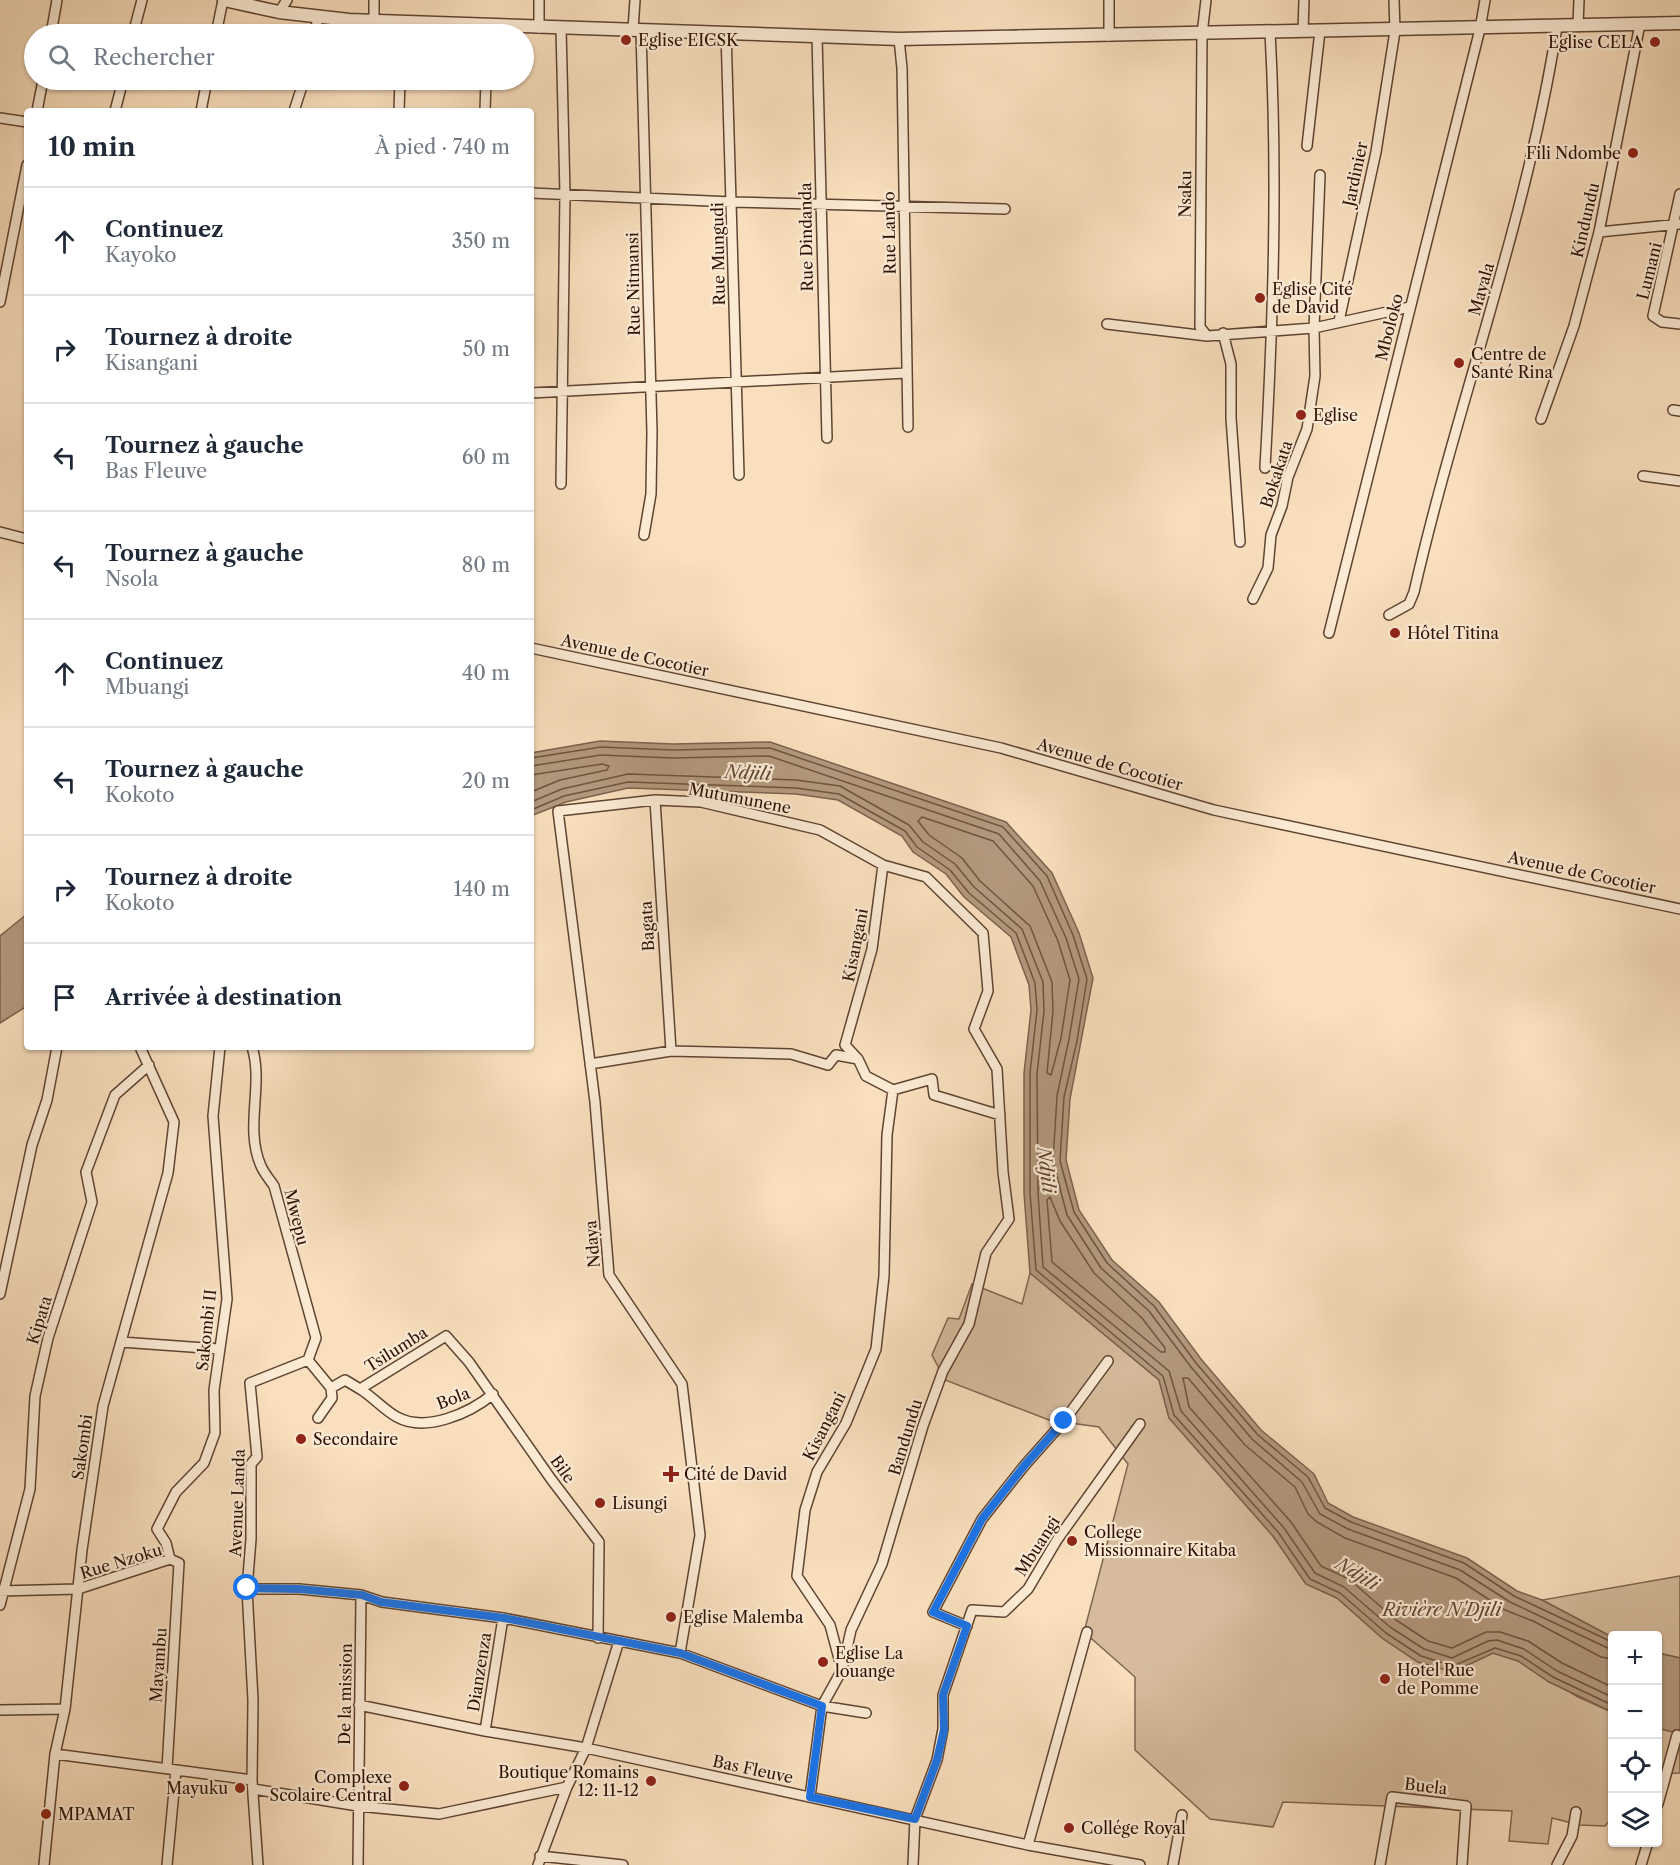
<!DOCTYPE html>
<html lang="fr">
<meta charset="utf-8">
<style>
:root{--surface:#fff;--page:#f6f6f7;--text:#1f2937;--muted:#747a83;--line:#e0e1e3}
body{margin:0;font-family:"Libre Caslon Text",serif;background:var(--page);color:var(--text)}
.controls{position:absolute;right:18px;bottom:18px;display:grid;overflow:hidden;border-radius:6px;box-shadow:0 2px 4px #0004}
.controls button{width:54px;height:54px;display:grid;place-items:center;padding:0;border:0;border-bottom:2px solid var(--line);background:var(--surface);color:var(--text);font:30px sans-serif}
.stop{position:absolute;width:18px;height:18px;margin:-14px;border:4px solid #1a73e8;border-radius:50%;background:#fff}
.stop.end{background:#1a73e8;border-color:#fff;box-shadow:0 2px 6px #0008}
.list{margin:0;padding:0;list-style:none}
h2{display:flex;justify-content:space-between;align-items:center;height:78px;margin:0;padding:0 24px;font-size:26px}
h2 small{font-size:20px;font-weight:400;color:var(--muted)}
.list li{display:grid;grid-template-columns:39px 1fr auto;gap:18px;align-items:center;box-sizing:border-box;height:108px;padding:0 24px;border-top:2px solid var(--line)}
.list b{display:block;font-size:22px;white-space:nowrap}
.list p{margin:0;font-size:20px;white-space:nowrap;color:var(--muted)}
.list em{font-size:20px;font-style:normal;color:var(--muted)}
.icon{flex:none;width:33px;height:33px;fill:none;stroke:currentColor;stroke-width:2;stroke-linecap:round;stroke-linejoin:round}
.map{position:relative;flex:none;width:1680px;height:1865px;overflow:hidden}
.search{position:absolute;background:var(--surface);box-shadow:0 2px 4px #0004;left:24px;top:24px;width:510px;height:66px;display:flex;align-items:center;gap:15px;box-sizing:border-box;padding:0 21px;border-radius:33px;color:var(--muted);font-size:22px}
.panel{position:absolute;background:var(--surface);box-shadow:0 2px 4px #0004;left:24px;top:108px;width:510px;height:942px;border-radius:6px}
.map>svg:first-child{display:block}
</style>
<div class="map">
<svg width="1680" height="1865" viewBox="0 0 1680 1865">
<rect width="100%" height="100%" fill="#f9dfbd"/>
<filter id="stains"><feTurbulence type="fractalNoise" baseFrequency=".00333" numOctaves="4"/><feColorMatrix values="0 0 0 0 .2 0 0 0 0 .09 0 0 0 0 .02 0 0 0 .5 -.17"/></filter>
<radialGradient id="worn" r=".72"><stop offset=".6" stop-color="#630" stop-opacity="0"/><stop offset="1" stop-color="#630" stop-opacity=".3"/></radialGradient>
<!-- green -->
<path fill="#d6bc9d" stroke="#816650" stroke-width="1.5" d="M 1030,1273 L 1159,1380 L 1169,1418 L 1273,1536 L 1306,1584 L 1337,1598 L 1382,1638 L 1418,1662 L 1453,1672 L 1493,1653 L 1518,1661 L 1578,1697 L 1612,1712 L 1612,1818 L 1605,1826 L 1579,1825 L 1552,1818 L 1548,1844 L 1509,1841 L 1512,1811 L 1283,1802 L 1273,1827 L 1210,1819 L 1135,1750 L 1135,1677 L 1084,1632 L 1128,1464 L 1099,1427 L 1049,1420 L 945,1380 L 932,1355 L 948,1318 L 959,1319 L 972,1284 L 1022,1304 Z
M 1680,1576 L 1680,1658 L 1658,1653 L 1658,1636 L 1612,1637 L 1542,1600 Z
M 1658,1728 L 1680,1734 L 1680,1773 L 1658,1774 Z"/>
<!-- water -->
<path fill="#b3997e" stroke="#7d624d" stroke-width="1.5" d="M 600,741 L 673,744 L 770,742 L 1006,822 L 1052,873 L 1079,933 L 1093,978 L 1070,1099 L 1066,1160 L 1079,1210 L 1112,1260 L 1159,1302 L 1201,1359 L 1261,1430 L 1314,1474 L 1328,1503 L 1353,1517 L 1467,1558 L 1517,1591 L 1542,1600 L 1612,1637 L 1612,1712 L 1549,1682 L 1518,1661 L 1493,1653 L 1453,1672 L 1418,1662 L 1382,1638 L 1337,1598 L 1306,1584 L 1273,1536 L 1169,1418 L 1159,1380 L 1030,1273 L 1024,1193 L 1024,1073 L 1031,1010 L 1029,985 L 1011,937 L 964,897 L 946,874 L 913,852 L 902,836 L 838,800 L 796,794 L 628,788 L 566,802 L 531,816 L 531,753 Z
M 27,914 L 27,1006 L 0,1023 L 0,936 Z
M 1658,1653 L 1680,1658 L 1680,1734 L 1658,1728 Z"/>
<g fill="none" stroke-linecap="round" stroke-linejoin="round">
<!-- shore -->
<path stroke="#705440" stroke-width="1.5" d="M 531,758 L 601,747 L 673,750 L 770,748 L 1003,827 L 1047,876 L 1073,935 L 1087,979 L 1077,1041 L 1064,1097 L 1060,1161 L 1074,1212 L 1107,1263 L 1154,1306 L 1196,1363 L 1257,1434 L 1308,1477 L 1325,1508 L 1351,1522 L 1464,1563 L 1514,1596 L 1612,1642
M 531,766 L 601,755 L 672,758 L 769,756 L 999,834 L 1040,881 L 1066,938 L 1079,979 L 1069,1039 L 1057,1096 L 1053,1161 L 1067,1215 L 1101,1268 L 1149,1311 L 1191,1367 L 1252,1439 L 1302,1482 L 1320,1514 L 1348,1529 L 1460,1570 L 1510,1602 L 1612,1650
M 531,775 L 602,764 L 609,766 L 607,770 L 560,780 L 531,792
M 531,802 L 562,789 L 628,774 L 796,780 L 840,786 L 909,825 L 923,842 L 955,864 L 974,887 L 1022,929 L 1043,982 L 1044,1011 L 1037,1074 L 1038,1193 L 1043,1267 L 1169,1371 L 1181,1411 L 1284,1528 L 1315,1573 L 1344,1587 L 1390,1627 L 1424,1649 L 1452,1658 L 1488,1641 L 1497,1640 L 1524,1649 L 1557,1671 L 1612,1697
M 531,810 L 564,796 L 628,782 L 796,788 L 839,794 L 905,831 L 917,847 L 950,870 L 969,893 L 1016,933 L 1035,983 L 1037,1010 L 1030,1073 L 1030,1193 L 1036,1270 L 1163,1376 L 1174,1415 L 1278,1532 L 1310,1579 L 1340,1593 L 1386,1633 L 1421,1656 L 1453,1666 L 1495,1648 L 1521,1656 L 1553,1677 L 1612,1705
M 922,817 L 993,841 L 1033,886 L 1058,941 L 1070,980 L 1061,1038 L 1051,1075 L 1047,1073 L 1053,1011 L 1052,982 L 1030,926 L 980,881 L 962,858 L 929,835 L 918,821 Z
M 1050,1197 L 1060,1221 L 1094,1273 L 1142,1318 L 1165,1348 L 1165,1352 L 1161,1352 L 1052,1262 L 1047,1200 Z
M 1612,1659 L 1601,1657 L 1533,1621 L 1505,1610 L 1456,1578 L 1345,1538 L 1317,1522 L 1308,1514 L 1295,1487 L 1245,1445 L 1188,1378 L 1183,1378 L 1189,1407 L 1291,1522 L 1321,1566 L 1349,1579 L 1396,1620 L 1428,1641 L 1452,1648 L 1486,1632 L 1500,1632 L 1528,1641 L 1562,1663 L 1612,1687"/>
<defs>
<path id="minor" d="M 1206,0 L 1202,34 L 1200,327 L 1207,336 L 1314,328 L 1410,307
M 279,12 L 287,0
M 374,21 L 374,0
M 1578,25 L 1579,0
M 539,28 L 539,0
M 633,30 L 635,0
M 641,31 L 652,432 L 651,494 L 644,535
M 1303,31 L 1304,0
M 726,32 L 739,475
M 51,34 L 57,0
M 133,34 L 142,0
M 216,34 L 223,0
M 315,34 L 318,16
M 401,34 L 401,22
M 817,36 L 827,438
M 1109,36 L 1109,0
M 899,39 L 902,68 L 908,427
M 37,111 L 43,80
M 115,111 L 123,80
M 201,111 L 207,80
M 294,111 L 304,80
M 399,111 L 400,80
M 485,111 L 486,80
M 0,118 L 27,122
M 1307,146 L 1320,31
M 531,193 L 732,202 L 1005,209
M 1680,194 L 1653,316 L 1662,322 L 1680,324
M 1599,232 L 1680,224
M 0,302 L 27,165
M 1339,321 L 1376,152 L 1395,31 L 1394,0
M 1107,324 L 1207,336
M 1223,333 L 1231,364 L 1231,418 L 1240,542
M 531,393 L 906,373
M 1673,410 L 1680,411
M 1541,419 L 1574,326 L 1599,232 L 1640,24
M 1265,468 C 1273,323 1278,177 1270,32
M 1643,476 L 1680,481
M 561,484 L 565,194 L 561,28
M 0,532 L 27,539
M 1253,599 L 1268,568 L 1271,535 L 1282,506 L 1288,477 L 1307,429 L 1315,376 L 1314,328 L 1320,175
M 1389,615 L 1409,604 L 1414,592 C 1457,403 1527,219 1557,27
M 1329,633 L 1480,29 L 1485,0
M 531,648 L 1001,748 L 1214,810 L 1680,909
M 655,800 L 671,1051
M 252,1047 C 264,1085 244,1128 261,1166 C 264,1173 270,1180 274,1186 L 316,1338 L 308,1360
M 858,1059 L 845,1045 L 872,949 L 883,865
M 590,1064 L 671,1051 L 791,1054 L 828,1065 L 836,1055 L 858,1059 L 866,1076 L 893,1090 L 932,1079 L 934,1095 L 1000,1115
M 0,1294 L 32,1145 L 47,1100 L 57,1047
M 121,1342 L 219,1349
M 331,1388 L 345,1380 L 360,1389 L 446,1336 L 469,1362 L 551,1479 L 599,1542 L 598,1638
M 360,1389 C 373,1397 384,1410 397,1417 C 426,1433 470,1413 493,1394
M 170,1559 L 166,1543 L 157,1529 L 176,1492 L 204,1463 L 215,1433 L 214,1390 L 227,1299 L 213,1116 L 220,1047
M 247,1589 L 299,1589 L 361,1595 L 382,1602 L 503,1618 L 680,1653 L 822,1706 L 866,1713
M 0,1591 L 78,1589 L 170,1559 L 179,1563 L 167,1769
M 0,1605 L 30,1489 L 35,1396 L 48,1338 L 92,1202 L 86,1172 L 115,1095 L 149,1065
M 967,1626 L 933,1612 L 982,1519 L 1024,1466 L 1064,1421 L 1108,1361
M 680,1653 L 700,1535 L 682,1384 L 609,1275 L 595,1102 L 558,811 L 655,800 L 701,802 L 820,830 L 883,865 L 926,877 L 983,933 L 988,991 L 974,1029 L 997,1069 L 1003,1172 L 1009,1219 L 986,1253 L 969,1324 L 943,1371 L 923,1426 L 882,1564 L 851,1630 L 842,1670
M 359,1705 L 485,1731 L 586,1748 L 1028,1845 L 1140,1865
M 0,1710 L 65,1709
M 485,1731 L 503,1618
M 55,1754 L 252,1780
M 253,1789 L 358,1806 L 439,1814 L 567,1787
M 810,1797 L 822,1706 L 842,1670 L 830,1625 L 797,1576 L 805,1510 L 817,1472 L 846,1423 L 876,1349 L 884,1276 L 887,1135 L 893,1090
M 1658,1804 L 1677,1735
M 1028,1845 L 1087,1632
M 540,1856 L 623,1865
M 44,1865 L 55,1754 L 65,1709 L 82,1550 L 103,1406 L 168,1173 L 174,1122 L 140,1047
M 167,1865 L 176,1770
M 258,1865 L 252,1780 L 253,1700 L 247,1589 L 251,1539 L 251,1464 L 257,1457 L 250,1383 L 308,1360 L 331,1388 L 332,1398 L 318,1418
M 358,1865 L 361,1595
M 538,1865 L 567,1787 L 586,1748 L 619,1641
M 913,1865 L 915,1819 L 937,1760 L 943,1729 L 943,1695 L 972,1610 L 1004,1612 L 1028,1589 L 1057,1540 L 1140,1424
M 1173,1865 L 1182,1815
M 1380,1865 L 1392,1797 L 1466,1806 L 1462,1865
M 1557,1865 L 1572,1836 L 1576,1812
M 1641,1865 L 1648,1842"/>
<path id="tertiary" d="M 224,0 L 279,12 L 349,20 L 899,39 L 1680,23"/>
</defs>
<!-- minor casing -->
<use href="#minor" stroke="#5f4432" stroke-width="12"/>
<!-- tertiary casing -->
<use href="#tertiary" stroke="#5f4432" stroke-width="15"/>
<!-- minor -->
<use href="#minor" stroke="#fbead4" stroke-width="9"/>
<!-- tertiary -->
<use href="#tertiary" stroke="#fbead4" stroke-width="12"/>
</g>
<g fill="none" stroke-linecap="round" stroke-linejoin="round">
<!-- route -->
<path stroke="#1a73e8" stroke-width="8" d="M 247,1588 L 299,1589 L 362,1595 L 381,1602 L 504,1618 L 680,1653 L 822,1706 L 810,1797 L 915,1819 L 937,1760 L 944,1730 L 943,1695 L 967,1626 L 933,1612 L 982,1519 L 1024,1466 L 1064,1421"/>
</g>
<!-- markers -->
<g fill="#8f2418" stroke="#fbead4" stroke-width="2">
<circle cx="626" cy="40" r="6"/>
<circle cx="1655" cy="42" r="6"/>
<circle cx="1633" cy="153" r="6"/>
<circle cx="1260" cy="298" r="6"/>
<circle cx="1459" cy="363" r="6"/>
<circle cx="1301" cy="415" r="6"/>
<circle cx="1395" cy="633" r="6"/>
<circle cx="301" cy="1439" r="6"/>
<path d="M668 1465h6v6h6v6h-6v6h-6v-6h-6v-6h6z"/>
<circle cx="600" cy="1503" r="6"/>
<circle cx="1072" cy="1541" r="6"/>
<circle cx="671" cy="1617" r="6"/>
<circle cx="823" cy="1662" r="6"/>
<circle cx="1385" cy="1679" r="6"/>
<circle cx="651" cy="1781" r="6"/>
<circle cx="404" cy="1786" r="6"/>
<circle cx="240" cy="1788" r="6"/>
<circle cx="46" cy="1814" r="6"/>
<circle cx="1069" cy="1828" r="6"/>
</g>
<g text-anchor="middle" stroke-width="4.5" stroke-linejoin="round" paint-order="stroke">
<!-- poi labels -->
<g font-size="16" fill="#2c1003" stroke="#fbead4" text-anchor="start">
<text x="638" y="46">Eglise EICSK</text>
<text x="1643" y="48" text-anchor="end">Eglise CELA</text>
<text x="1621" y="159" text-anchor="end">Fili Ndombe</text>
<text x="1272" y="295">Eglise Cité<tspan x="1272" dy="18">de David</tspan></text>
<text x="1471" y="360">Centre de<tspan x="1471" dy="18">Santé Rina</tspan></text>
<text x="1313" y="421">Eglise</text>
<text x="1407" y="639">Hôtel Titina</text>
<text x="313" y="1445">Secondaire</text>
<text x="684" y="1480">Cité de David</text>
<text x="612" y="1509">Lisungi</text>
<text x="1084" y="1538">College<tspan x="1084" dy="18">Missionnaire Kitaba</tspan></text>
<text x="683" y="1623">Eglise Malemba</text>
<text x="835" y="1659">Eglise La<tspan x="835" dy="18">louange</tspan></text>
<text x="1397" y="1676">Hotel Rue<tspan x="1397" dy="18">de Pomme</tspan></text>
<text x="639" y="1778" text-anchor="end">Boutique Romains<tspan x="639" dy="18">12: 11-12</tspan></text>
<text x="392" y="1783" text-anchor="end">Complexe<tspan x="392" dy="18">Scolaire Central</tspan></text>
<text x="228" y="1794" text-anchor="end">Mayuku</text>
<text x="58" y="1820">MPAMAT</text>
<text x="1081" y="1834">Collége Royal</text>
</g>
<!-- street labels -->
<g font-size="16" fill="#2c1003" stroke="#fbead4">
<text transform="translate(1355 174) rotate(-78)" y="6">Jardinier</text>
<text transform="translate(1185 194) rotate(-89)" y="6">Nsaku</text>
<text transform="translate(1585 220) rotate(-77)" y="6">Kindundu</text>
<text transform="translate(889 233) rotate(-91)" y="6">Rue Lando</text>
<text transform="translate(806 237) rotate(-91)" y="6">Rue Dindanda</text>
<text transform="translate(718 254) rotate(-91)" y="6">Rue Mungudi</text>
<text transform="translate(1649 271) rotate(-76)" y="6">Lumani</text>
<text transform="translate(633 284) rotate(-91)" y="6">Rue Nitmansi</text>
<text transform="translate(1481 289) rotate(-74)" y="6">Mayala</text>
<text transform="translate(1389 327) rotate(-76)" y="6">Mboloko</text>
<text transform="translate(1276 474) rotate(-72)" y="6">Bokakata</text>
<text transform="translate(635 655) rotate(12)" y="6">Avenue de Cocotier</text>
<text transform="translate(1110 764) rotate(16)" y="6">Avenue de Cocotier</text>
<text transform="translate(740 798) rotate(11)" y="6">Mutumunene</text>
<text transform="translate(1582 872) rotate(12)" y="6">Avenue de Cocotier</text>
<text transform="translate(647 926) rotate(-93)" y="6">Bagata</text>
<text transform="translate(855 945) rotate(-79)" y="6">Kisangani</text>
<text transform="translate(297 1217) rotate(76)" y="6">Mwepu</text>
<text transform="translate(592 1244) rotate(-95)" y="6">Ndaya</text>
<text transform="translate(39 1320) rotate(-73)" y="6">Kipata</text>
<text transform="translate(206 1330) rotate(-84)" y="6">Sakombi II</text>
<text transform="translate(396 1349) rotate(-32)" y="6">Tsilumba</text>
<text transform="translate(453 1398) rotate(-21)" y="6">Bola</text>
<text transform="translate(824 1426) rotate(-63)" y="6">Kisangani</text>
<text transform="translate(905 1437) rotate(-73)" y="6">Bandundu</text>
<text transform="translate(82 1447) rotate(-82)" y="6">Sakombi</text>
<text transform="translate(563 1469) rotate(54)" y="6">Bile</text>
<text transform="translate(237 1503) rotate(-88)" y="6">Avenue Landa</text>
<text transform="translate(1037 1546) rotate(-57)" y="6">Mbuangi</text>
<text transform="translate(121 1561) rotate(-17)" y="6">Rue Nzoku</text>
<text transform="translate(158 1665) rotate(-86)" y="6">Mayambu</text>
<text transform="translate(479 1672) rotate(-81)" y="6">Dianzenza</text>
<text transform="translate(345 1694) rotate(-89)" y="6">De la mission</text>
<text transform="translate(753 1769) rotate(12)" y="6">Bas Fleuve</text>
<text transform="translate(1426 1786) rotate(7)" y="6">Buela</text>
</g>
<!-- water labels -->
<g font-size="18" font-style="italic" fill="#624734" stroke="#fbead4">
<text transform="translate(748 773) rotate(3)" y="6">Ndjili</text>
<text transform="translate(1046 1170) rotate(83)" y="6">Ndjili</text>
<text transform="translate(1357 1574) rotate(31)" y="6">Ndjili</text>
<text x="1442" y="1616">Rivière N'Djili</text>
</g>
</g>
<rect width="100%" height="100%" filter="url(#stains)"/>
<rect width="100%" height="100%" fill="url(#worn)"/>
</svg>
<div class="controls">
<button>+</button>
<button>−</button>
<button><svg class="icon" aria-label="locate" viewBox="0 0 24 24"><circle cx="12" cy="12" r="6"/><path d="M12 2v4M12 18v4M2 12h4M18 12h4"/></svg></button>
<button><svg class="icon" aria-label="layers" viewBox="0 0 24 24"><path d="M12 4l9 5-9 5-9-5zM3 14l9 5 9-5"/></svg></button>
</div>
<div class="stop" style="left:247px;top:1588px"></div>
<div class="stop end" style="left:1064px;top:1421px"></div>
<div class="search"><svg class="icon" aria-label="search" viewBox="0 0 24 24"><circle cx="10" cy="10" r="6"/><path d="M15 15l6 6"/></svg>Rechercher</div>
<section class="panel">
<h2>10 min<small>À pied · 740 m</small></h2>
<ul class="list">
<li><svg class="icon" aria-label="ahead" viewBox="0 0 24 24"><path d="M12 20V5M6 11l6-6 6 6"/></svg><div><b>Continuez</b><p>Kayoko</p></div><em>350 m</em></li>
<li><svg class="icon" aria-label="right" viewBox="0 0 24 24"><path d="M7 20v-9h11M14 6l5 5-5 5"/></svg><div><b>Tournez à droite</b><p>Kisangani</p></div><em>50 m</em></li>
<li><svg class="icon" aria-label="left" viewBox="0 0 24 24"><path d="M17 20v-9H6M10 6l-5 5 5 5"/></svg><div><b>Tournez à gauche</b><p>Bas Fleuve</p></div><em>60 m</em></li>
<li><svg class="icon" aria-label="left" viewBox="0 0 24 24"><path d="M17 20v-9H6M10 6l-5 5 5 5"/></svg><div><b>Tournez à gauche</b><p>Nsola</p></div><em>80 m</em></li>
<li><svg class="icon" aria-label="ahead" viewBox="0 0 24 24"><path d="M12 20V5M6 11l6-6 6 6"/></svg><div><b>Continuez</b><p>Mbuangi</p></div><em>40 m</em></li>
<li><svg class="icon" aria-label="left" viewBox="0 0 24 24"><path d="M17 20v-9H6M10 6l-5 5 5 5"/></svg><div><b>Tournez à gauche</b><p>Kokoto</p></div><em>20 m</em></li>
<li><svg class="icon" aria-label="right" viewBox="0 0 24 24"><path d="M7 20v-9h11M14 6l5 5-5 5"/></svg><div><b>Tournez à droite</b><p>Kokoto</p></div><em>140 m</em></li>
<li><svg class="icon" aria-label="arrive" viewBox="0 0 24 24"><path d="M6 21V4h12l-3 4 3 4H6"/></svg><div><b>Arrivée à destination</b></div></li>
</ul>
</section>
</div>
